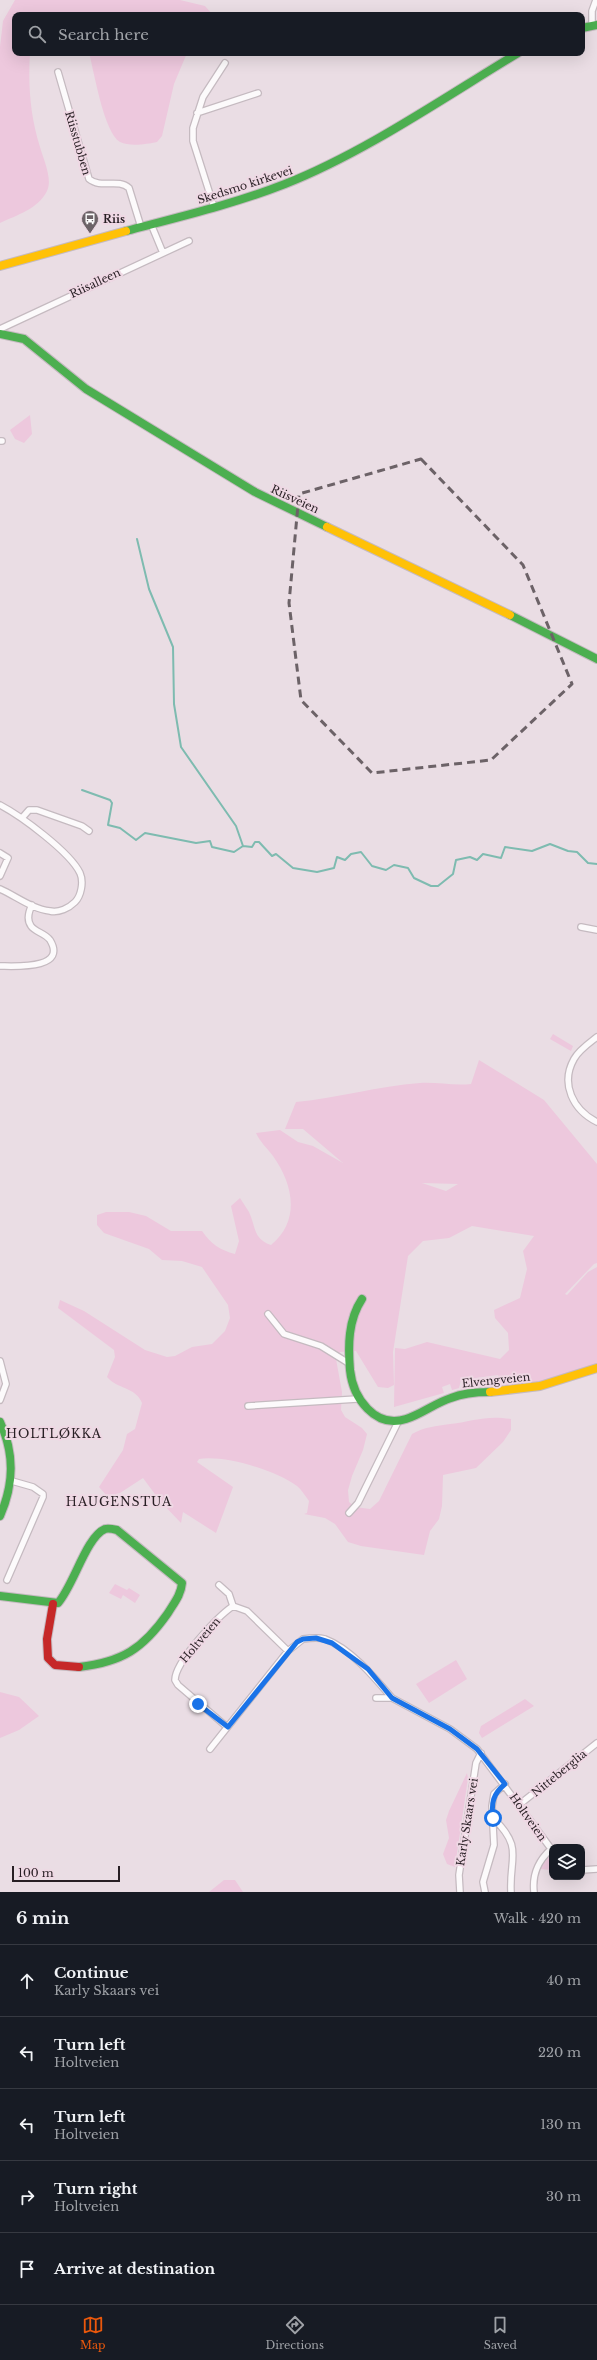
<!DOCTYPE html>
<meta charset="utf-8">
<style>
:root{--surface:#171b24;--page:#242831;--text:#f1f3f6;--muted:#9ea1a6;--line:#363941;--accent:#ea580c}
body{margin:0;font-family:"Libre Baskerville",serif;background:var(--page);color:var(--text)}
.controls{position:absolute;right:12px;bottom:12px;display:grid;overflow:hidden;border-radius:8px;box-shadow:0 4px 16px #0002}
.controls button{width:36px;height:36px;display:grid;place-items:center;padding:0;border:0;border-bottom:1px solid var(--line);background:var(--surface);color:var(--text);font:20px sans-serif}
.scale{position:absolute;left:12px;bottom:10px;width:108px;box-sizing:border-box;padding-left:4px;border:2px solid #281f24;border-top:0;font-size:11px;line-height:14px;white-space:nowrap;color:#281f24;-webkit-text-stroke:3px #efd8e4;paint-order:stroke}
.stop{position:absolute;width:12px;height:12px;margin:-9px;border:3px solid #1a73e8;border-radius:50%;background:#fff}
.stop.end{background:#1a73e8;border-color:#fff;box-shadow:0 1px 4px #0008}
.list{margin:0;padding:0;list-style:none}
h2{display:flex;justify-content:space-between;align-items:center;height:52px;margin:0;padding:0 16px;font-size:17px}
h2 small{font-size:13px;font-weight:400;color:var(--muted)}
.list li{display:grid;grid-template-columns:26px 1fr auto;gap:12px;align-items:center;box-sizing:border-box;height:72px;padding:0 16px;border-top:1px solid var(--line)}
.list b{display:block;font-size:15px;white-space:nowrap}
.list p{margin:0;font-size:13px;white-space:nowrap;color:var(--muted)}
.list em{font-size:13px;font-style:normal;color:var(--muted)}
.icon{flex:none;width:22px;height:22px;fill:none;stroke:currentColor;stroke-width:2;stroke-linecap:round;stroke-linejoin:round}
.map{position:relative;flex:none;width:597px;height:1892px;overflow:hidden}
.search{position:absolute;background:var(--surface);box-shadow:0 4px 16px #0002;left:12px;right:12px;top:12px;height:44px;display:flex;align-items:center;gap:10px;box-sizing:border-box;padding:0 14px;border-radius:8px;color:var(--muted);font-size:15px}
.sheet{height:412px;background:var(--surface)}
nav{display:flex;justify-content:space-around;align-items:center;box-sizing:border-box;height:56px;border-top:1px solid var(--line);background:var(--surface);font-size:11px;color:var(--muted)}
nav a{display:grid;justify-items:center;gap:2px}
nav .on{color:var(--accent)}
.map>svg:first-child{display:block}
</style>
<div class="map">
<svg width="597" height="1892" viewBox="0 0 597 1892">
<rect width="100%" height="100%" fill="#eadde4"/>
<!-- green -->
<path fill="#edc8dd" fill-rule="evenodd" d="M 15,0 L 180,0 L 205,6 L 213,15 L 15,15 L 15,53 L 30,53 C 28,85 30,115 40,147 C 43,158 53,179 47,191 C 38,209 17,215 0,223 L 0,47 L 3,21 Z
M 89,53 L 187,53 L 174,84 L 162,136 L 157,142 C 147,144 130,147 120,142 C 104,133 94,71 89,53 Z
M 30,415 L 32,434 L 24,443 L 15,439 L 10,430 Z
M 553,1034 L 573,1046 L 571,1051 L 550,1039 Z
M 479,1060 L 544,1100 L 597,1164 L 597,1263 L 594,1264 L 565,1294 L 567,1295 L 588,1272 L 597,1267 L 597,1364 L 538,1383 L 500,1388 L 498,1375 L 461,1380 L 459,1388 L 452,1390 L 450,1384 L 442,1387 L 444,1393 L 394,1407 L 395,1348 L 405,1349 L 427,1342 L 500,1359 L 509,1350 L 508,1333 L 495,1318 L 494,1310 L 520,1298 L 527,1269 L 523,1251 L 534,1236 L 472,1226 L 449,1238 L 423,1241 L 408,1256 L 393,1352 L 394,1385 L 388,1388 L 378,1387 L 356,1351 L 340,1352 L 336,1359 L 342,1392 L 341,1410 L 345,1417 L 362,1428 L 367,1434 L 363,1450 L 352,1476 L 348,1490 L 349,1502 L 355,1507 L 370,1509 L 379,1501 L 412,1434 C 424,1427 436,1426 450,1424 C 474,1421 486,1415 511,1419 L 511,1430 L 503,1442 L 476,1468 L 443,1475 L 442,1506 L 439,1519 L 430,1531 L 424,1555 L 361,1546 L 348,1542 L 335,1524 L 325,1518 L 304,1514 L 307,1513 L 309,1501 C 305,1496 302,1490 297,1486 C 275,1470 225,1455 199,1459 L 197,1462 L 233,1487 L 216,1533 L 183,1512 L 181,1523 L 160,1501 L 143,1478 L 120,1493 L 107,1496 L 99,1487 L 123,1450 L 127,1434 L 135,1429 L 142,1403 C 136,1387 117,1389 107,1377 L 115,1357 L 114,1350 L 58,1308 L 60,1300 L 84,1311 L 145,1350 L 167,1357 L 175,1356 L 192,1347 L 212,1344 L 225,1331 L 230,1318 L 228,1305 L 202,1267 L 182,1261 L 162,1260 L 149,1249 L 104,1233 L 97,1225 L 97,1215 L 106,1212 L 129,1212 L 146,1216 L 171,1231 L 202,1231 C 211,1244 220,1250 235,1254 L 239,1241 L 231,1206 L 240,1198 C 243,1203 246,1207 249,1212 C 256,1227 253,1239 271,1245 C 301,1220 293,1184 273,1156 C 267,1148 260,1142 256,1133 L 280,1130 L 298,1142 L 313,1146 L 343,1163 L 303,1129 L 285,1129 L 296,1102 C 338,1098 378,1086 420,1083 C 437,1082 454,1086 471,1084 ZM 422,1183 L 458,1184 L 446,1191 Z
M 115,1584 L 127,1590 L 129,1588 L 140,1595 L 135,1603 L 123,1595 L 121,1599 L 109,1593 Z
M 456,1660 L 467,1679 L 429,1703 L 416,1684 Z
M 0,1692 L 19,1697 L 39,1716 L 19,1730 L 0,1738 Z
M 525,1699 L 534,1706 L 482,1738 L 479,1733 L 481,1726 Z
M 467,1773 L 468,1778 L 455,1867 L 447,1864 L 443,1854 L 449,1838 L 446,1820 L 449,1811 Z
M 548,1857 L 552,1861 L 552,1870 L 540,1869 L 543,1860 Z
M 224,1880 L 235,1880 L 243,1892 L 209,1892 Z"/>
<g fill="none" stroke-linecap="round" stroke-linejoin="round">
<!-- stream -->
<path stroke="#7ebbb0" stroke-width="2" d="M 137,539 L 149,589 L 173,647 L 174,704 L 181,747 L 236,826 L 243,846
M 82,790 L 110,800 L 112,803 L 108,825 L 120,828 L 136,840 L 145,833 L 196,843 L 210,841 L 212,847 L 234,852 L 243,846 L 252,847 L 255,842 L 259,842 L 272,856 L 276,854 L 293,868 L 317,872 L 334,868 L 337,857 L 345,860 L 351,854 L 361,852 L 372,866 L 386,870 L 394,865 L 408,868 L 414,878 L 431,886 L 438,886 L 453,874 L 456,860 L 470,857 L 477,860 L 483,854 L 501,858 L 505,847 L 532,851 L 550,844 L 568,851 L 577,852 L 588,863 L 597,864"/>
<defs>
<path id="street" d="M 592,26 L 592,11 L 596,0
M 58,72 L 89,179 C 101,189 118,178 129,188 L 141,227
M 197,113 L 258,93
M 214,207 L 193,141 L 193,128 L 203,97 L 225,63
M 151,224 L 163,253
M 0,329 L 189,241
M 0,441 L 2,441
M 0,805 C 21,816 70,852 80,873 C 84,882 81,896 75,902 C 69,908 59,913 50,911 C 32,909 16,896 0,889
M 22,818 L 29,810 L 37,810 L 82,826 L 89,831
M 0,853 L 8,858 L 0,876
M 581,927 L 597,930
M 0,966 C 14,966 68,970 50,940 C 45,933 35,932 31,926 C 26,919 29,911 32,905
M 597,1037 C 588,1044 579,1050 574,1059 C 560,1084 573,1110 597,1122
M 268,1314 L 284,1334 L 321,1346 L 350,1364
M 0,1361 L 6,1384 L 0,1400
M 248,1406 L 357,1399
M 349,1513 L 358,1503 L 399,1420
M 7,1580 L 43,1497 L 43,1494 L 33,1487 L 12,1481
M 219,1585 L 229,1594 L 233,1606
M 376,1698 L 392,1698 L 450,1729 L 477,1749 L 552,1850
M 227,1727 L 178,1685 L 175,1680 C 175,1662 217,1617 233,1606 L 247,1611 L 288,1651
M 210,1749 L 288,1651 L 303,1639 C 310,1638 318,1637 325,1639 C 350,1648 375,1678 392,1698
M 520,1804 L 597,1743
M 493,1818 C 524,1848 509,1857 511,1892
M 582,1870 L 597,1869
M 460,1892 L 459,1875 L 476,1763 L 481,1753
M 485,1892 L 483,1882 L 494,1845 L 492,1806 L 494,1794 L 505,1784
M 534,1892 C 532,1874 538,1861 551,1849"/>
<path id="fast" d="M 582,28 L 597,25
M 126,231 C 179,217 234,204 285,184 C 364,153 445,97 518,53
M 0,334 L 24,339 L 86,389 L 255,492 L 327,527
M 510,615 L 597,659
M 362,1299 C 348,1320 348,1346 350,1370 C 353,1398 375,1429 406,1419 C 422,1414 435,1403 451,1398 C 463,1393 477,1392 490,1392
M 0,1422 C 15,1454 14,1484 0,1516
M 0,1596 L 58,1603 C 74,1585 86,1537 105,1529 C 108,1528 113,1529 117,1530 L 182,1583 C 181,1595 174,1603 168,1613 C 143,1649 122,1662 79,1667"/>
<path id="slow" d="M 0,266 L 126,231
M 327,527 L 510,615
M 490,1392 L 540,1386 L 597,1368"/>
<path id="jam" d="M 53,1604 L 47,1639 L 48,1658 L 55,1665 L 79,1667"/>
</defs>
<!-- street casing -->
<use href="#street" stroke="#c5bac0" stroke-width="8"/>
<!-- fast casing -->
<use href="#fast" stroke="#c5bac0" stroke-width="10"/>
<!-- slow casing -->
<use href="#slow" stroke="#c5bac0" stroke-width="10"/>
<!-- jam casing -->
<use href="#jam" stroke="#c5bac0" stroke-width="10"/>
<!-- street -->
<use href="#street" stroke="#fcfafb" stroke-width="5.5"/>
<!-- fast -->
<use href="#fast" stroke="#4caf50" stroke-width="8"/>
<!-- slow -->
<use href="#slow" stroke="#ffc107" stroke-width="8"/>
<!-- jam -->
<use href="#jam" stroke="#c62828" stroke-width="8"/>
</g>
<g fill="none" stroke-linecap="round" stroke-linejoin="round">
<!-- route -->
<path stroke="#1a73e8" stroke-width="5" d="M 198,1704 L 228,1727 L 297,1642 L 303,1639 L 316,1638 L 332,1643 L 368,1669 L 392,1698 L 450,1729 L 477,1749 L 505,1784 C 493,1794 491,1803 493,1818"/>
</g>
<!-- marked area -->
<path fill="none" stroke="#6c6267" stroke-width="3" stroke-dasharray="8 5" stroke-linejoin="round" d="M 421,459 L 523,565 L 572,684 L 491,760 L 372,773 L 301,700 L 289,603 L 299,494 Z"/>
<!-- icons -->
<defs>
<symbol id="bus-pin" viewBox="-11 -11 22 30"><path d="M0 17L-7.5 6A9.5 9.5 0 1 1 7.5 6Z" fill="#6c6267" stroke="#efd8e4"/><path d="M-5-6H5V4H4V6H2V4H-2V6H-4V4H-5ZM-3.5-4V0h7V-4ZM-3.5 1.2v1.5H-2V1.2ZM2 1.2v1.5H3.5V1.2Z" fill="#fff"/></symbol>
</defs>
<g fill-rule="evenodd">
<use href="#bus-pin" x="80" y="209" width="20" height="27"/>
</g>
<g text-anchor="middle" stroke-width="4" stroke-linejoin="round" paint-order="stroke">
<!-- street labels -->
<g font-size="11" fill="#281f24" stroke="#efd8e4">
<text transform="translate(78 143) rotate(74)" y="4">Riisstubben</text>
<text transform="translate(245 185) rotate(-18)" y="4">Skedsmo kirkevei</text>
<text transform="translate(95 283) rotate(-25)" y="4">Riisalleen</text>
<text transform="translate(295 499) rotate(25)" y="4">Riisveien</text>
<text transform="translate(496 1380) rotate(-6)" y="4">Elvengveien</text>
<text transform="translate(200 1640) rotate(-50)" y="4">Holtveien</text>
<text transform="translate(559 1773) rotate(-39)" y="4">Nitteberglia</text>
<text transform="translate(528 1817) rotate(55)" y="4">Holtveien</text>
<text transform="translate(467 1822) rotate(-81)" y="4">Karly Skaars vei</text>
</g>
<!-- poi labels -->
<g font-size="11" font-weight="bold" fill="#281f24" stroke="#efd8e4" text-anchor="start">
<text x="103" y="223">Riis</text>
</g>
<!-- neighbourhood labels -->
<g font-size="12" letter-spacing="1" fill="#281f24" stroke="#efd8e4">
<text x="54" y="1438">HOLTLØKKA</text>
<text x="119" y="1506">HAUGENSTUA</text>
</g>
</g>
</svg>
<div class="controls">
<button><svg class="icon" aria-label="layers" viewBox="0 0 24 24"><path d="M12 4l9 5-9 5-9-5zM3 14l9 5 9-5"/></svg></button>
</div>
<div class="scale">100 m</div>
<div class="stop" style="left:493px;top:1818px"></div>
<div class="stop end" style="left:198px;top:1704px"></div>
<div class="search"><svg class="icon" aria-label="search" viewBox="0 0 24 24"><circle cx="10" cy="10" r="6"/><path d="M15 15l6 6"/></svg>Search here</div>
</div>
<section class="sheet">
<h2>6 min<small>Walk · 420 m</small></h2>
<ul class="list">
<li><svg class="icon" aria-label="ahead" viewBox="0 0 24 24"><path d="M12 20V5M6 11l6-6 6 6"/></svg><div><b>Continue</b><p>Karly Skaars vei</p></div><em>40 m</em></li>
<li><svg class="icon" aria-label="left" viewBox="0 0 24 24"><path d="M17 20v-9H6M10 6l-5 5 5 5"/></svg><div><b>Turn left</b><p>Holtveien</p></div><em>220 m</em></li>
<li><svg class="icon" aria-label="left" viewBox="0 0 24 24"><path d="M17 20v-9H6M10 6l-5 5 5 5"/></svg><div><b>Turn left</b><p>Holtveien</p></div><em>130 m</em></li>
<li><svg class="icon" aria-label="right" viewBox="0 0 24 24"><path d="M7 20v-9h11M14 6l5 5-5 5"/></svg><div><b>Turn right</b><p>Holtveien</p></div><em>30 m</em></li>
<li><svg class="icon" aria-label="arrive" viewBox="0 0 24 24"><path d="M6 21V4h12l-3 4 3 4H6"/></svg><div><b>Arrive at destination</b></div></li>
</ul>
</section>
<nav>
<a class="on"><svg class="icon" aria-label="map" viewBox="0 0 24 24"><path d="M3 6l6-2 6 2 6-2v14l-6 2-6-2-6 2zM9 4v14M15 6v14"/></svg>Map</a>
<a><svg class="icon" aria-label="directions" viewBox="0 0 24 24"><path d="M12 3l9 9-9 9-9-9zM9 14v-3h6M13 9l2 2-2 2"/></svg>Directions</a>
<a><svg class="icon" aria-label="saved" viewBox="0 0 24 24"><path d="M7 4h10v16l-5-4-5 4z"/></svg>Saved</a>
</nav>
